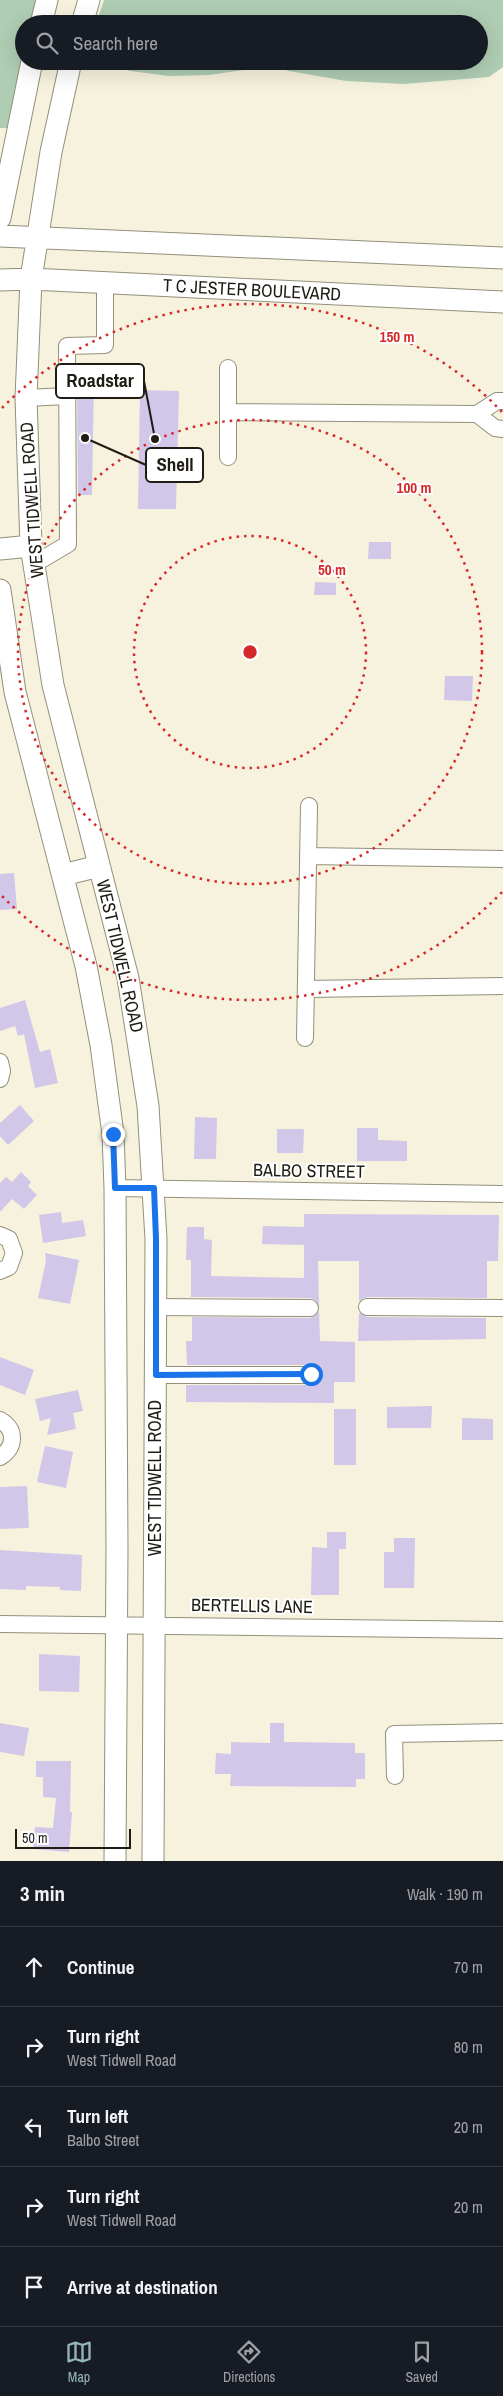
<!DOCTYPE html>
<meta charset="utf-8">
<style>
:root{--surface:#171b24;--page:#20242c;--text:#f1f3f6;--muted:#9ea1a6;--line:#363941;--accent:#94b7ba}
body{margin:0;font-family:"Archivo Narrow",sans-serif;background:var(--page);color:var(--text)}
.scale{position:absolute;left:15px;bottom:12px;width:116px;box-sizing:border-box;padding-left:5px;border:2px solid #1e1c14;border-top:0;font-size:14px;line-height:18px;white-space:nowrap;color:#1e1c14;-webkit-text-stroke:4px #fff;paint-order:stroke}
.stop{position:absolute;width:15px;height:15px;margin:-11px;border:4px solid #1a73e8;border-radius:50%;background:#fff}
.stop.end{background:#1a73e8;border-color:#fff;box-shadow:0 1px 5px #0008}
.list{margin:0;padding:0;list-style:none}
h2{display:flex;justify-content:space-between;align-items:center;height:65px;margin:0;padding:0 20px;font-size:21px}
h2 small{font-size:16px;font-weight:400;color:var(--muted)}
.list li{display:grid;grid-template-columns:32px 1fr auto;gap:15px;align-items:center;box-sizing:border-box;height:80px;padding:0 20px;border-top:1px solid var(--line)}
.list b{display:block;font-size:19px;white-space:nowrap}
.list p{margin:0;font-size:16px;white-space:nowrap;color:var(--muted)}
.list em{font-size:16px;font-style:normal;color:var(--muted)}
.icon{flex:none;width:28px;height:28px;fill:none;stroke:currentColor;stroke-width:2;stroke-linecap:round;stroke-linejoin:round}
.map{position:relative;flex:none;width:503px;height:1861px;overflow:hidden}
.search{position:absolute;background:var(--surface);box-shadow:0 5px 20px #0002;left:15px;right:15px;top:15px;height:55px;display:flex;align-items:center;gap:12px;box-sizing:border-box;padding:0 18px;border-radius:28px;color:var(--muted);font-size:19px}
.sheet{height:465px;background:var(--surface)}
nav{display:flex;justify-content:space-around;align-items:center;box-sizing:border-box;height:70px;border-top:1px solid var(--line);background:var(--surface);font-size:14px;color:var(--muted)}
nav a{display:grid;justify-items:center;gap:2px}
nav .on{color:var(--accent)}
.map>svg:first-child{display:block}
</style>
<div class="map">
<svg width="503" height="1861" viewBox="0 0 503 1861">
<rect width="100%" height="100%" fill="#f7f2dd"/>
<!-- forest -->
<path fill="#afcdb3" d="M 0,0 L 39,0 L 32,24 L 24,24 L 24,56 L 8,128 L 0,128 Z
M 104,0 L 503,0 L 503,67 L 489,77 L 404,84 L 346,81 L 289,71 L 272,66 L 209,75 L 169,76 L 130,71 L 104,61 L 479,61 L 479,24 L 96,24 Z"/>
<!-- building -->
<path fill="#d0c7e9" d="M 77,380 L 94,380 L 92,495 L 78,495 Z
M 140,390 L 179,391 L 176,509 L 138,509 Z
M 369,542 L 391,542 L 391,559 L 368,559 Z
M 315,582 L 336,583 L 336,595 L 314,595 Z
M 445,676 L 473,676 L 472,701 L 444,700 Z
M 14,873 L 17,909 L 0,910 L 0,874 Z
M 25,1000 L 40,1052 L 50,1049 L 58,1083 L 35,1088 L 24,1034 L 18,1036 L 15,1026 L 0,1031 L 0,1008 Z
M 20,1105 L 34,1121 L 8,1145 L 0,1136 L 0,1123 Z
M 195,1117 L 217,1118 L 216,1159 L 194,1159 Z
M 357,1128 L 378,1128 L 378,1140 L 407,1141 L 407,1161 L 357,1161 Z
M 277,1129 L 304,1129 L 303,1153 L 277,1153 Z
M 21,1172 L 31,1182 L 28,1186 L 37,1195 L 24,1209 L 12,1199 L 0,1212 L 0,1183 L 6,1177 L 12,1182 Z
M 61,1212 L 62,1223 L 83,1220 L 86,1236 L 43,1243 L 39,1215 Z
M 304,1214 L 499,1215 L 498,1261 L 487,1261 L 487,1298 L 367,1297 L 359,1301 L 359,1261 L 318,1261 L 319,1305 L 315,1300 L 310,1298 L 191,1297 L 191,1260 L 186,1260 L 187,1227 L 204,1227 L 204,1239 L 212,1240 L 211,1276 L 304,1278 L 304,1245 L 262,1244 L 263,1226 L 304,1227 Z
M 45,1253 L 79,1260 L 70,1304 L 38,1298 L 46,1261 Z
M 319,1311 L 320,1341 L 355,1342 L 355,1382 L 334,1382 L 334,1403 L 186,1402 L 186,1385 L 311,1385 L 316,1383 L 321,1375 L 319,1370 L 311,1365 L 187,1365 L 186,1341 L 192,1341 L 192,1317 L 310,1318 L 315,1316 Z
M 359,1313 L 367,1317 L 486,1318 L 486,1339 L 358,1341 Z
M 0,1357 L 34,1370 L 25,1395 L 0,1385 Z
M 78,1390 L 83,1411 L 73,1413 L 76,1429 L 47,1435 L 51,1418 L 40,1421 L 35,1399 Z
M 432,1406 L 431,1428 L 387,1428 L 387,1407 Z
M 334,1409 L 356,1409 L 356,1465 L 334,1465 Z
M 462,1418 L 493,1419 L 493,1440 L 462,1440 Z
M 45,1446 L 73,1452 L 66,1488 L 37,1482 Z
M 27,1486 L 29,1528 L 0,1529 L 0,1487 Z
M 327,1532 L 346,1532 L 346,1549 L 339,1549 L 339,1595 L 311,1595 L 312,1547 L 327,1548 Z
M 394,1538 L 415,1538 L 414,1588 L 384,1588 L 384,1552 L 394,1552 Z
M 0,1550 L 82,1555 L 81,1591 L 60,1590 L 60,1587 L 26,1586 L 26,1590 L 0,1589 Z
M 39,1654 L 80,1656 L 79,1692 L 39,1691 Z
M 0,1723 L 29,1728 L 24,1756 L 0,1752 Z
M 270,1723 L 284,1723 L 284,1742 L 355,1743 L 355,1753 L 365,1753 L 365,1779 L 356,1779 L 356,1787 L 230,1786 L 231,1774 L 215,1774 L 216,1753 L 231,1754 L 231,1742 L 270,1743 Z
M 36,1761 L 71,1761 L 70,1812 L 72,1812 L 69,1852 L 33,1849 L 35,1827 L 53,1828 L 56,1798 L 43,1797 L 43,1777 L 36,1777 Z"/>
<g fill="none" stroke-linecap="round" stroke-linejoin="round">
<defs>
<path id="minor" d="M 228,368 L 228,412 L 477,414
M 26,398 L 67,396
M 503,401 L 497,401 L 477,414 L 495,428 L 503,429
M 228,457 L 228,412
M 34,564 L 68,544 L 67,346 L 105,345 L 105,283
M 308,856 L 503,859
M 306,989 L 503,986
M 305,1038 L 309,806
M 0,1062 L 2,1071 L 0,1079
M 115,1188 L 503,1194
M 0,1235 L 9,1239 L 14,1253 L 9,1267 L 0,1271
M 156,1307 L 310,1308
M 367,1307 L 503,1308
M 156,1375 L 311,1375
M 0,1420 C 16,1429 16,1447 0,1457
M 0,1624 L 503,1630
M 395,1776 L 394,1734 L 503,1732"/>
<path id="major" d="M 41,24 L 47,0
M 82,24 L 89,0
M 71,61 L 51,152 L 31,279 L 26,398 L 31,546 L 53,685 L 128,978 L 148,1106 L 156,1239 L 153,1861
M 0,218 L 32,61
M 0,236 L 503,258
M 0,280 L 31,279 L 503,302
M 0,549 L 31,546
M 0,590 L 15,692 L 86,966 L 101,1045 L 113,1134 L 115,1188 L 117,1549 L 115,1861
M 63,875 L 99,866"/>
</defs>
<!-- minor casing -->
<use href="#minor" stroke="#938f7b" stroke-width="18"/>
<!-- major casing -->
<use href="#major" stroke="#938f7b" stroke-width="23"/>
<!-- minor -->
<use href="#minor" stroke="#fff" stroke-width="16"/>
<!-- major -->
<use href="#major" stroke="#fff" stroke-width="21"/>
</g>
<g fill="none" stroke-linecap="round" stroke-linejoin="round">
<!-- route -->
<path stroke="#1a73e8" stroke-width="6" d="M 113,1134 L 115,1188 L 154,1188 L 156,1239 L 156,1375 L 311,1374"/>
</g>
<!-- distance rings -->
<g fill="none" stroke="#d62828" stroke-width="2.5" stroke-dasharray="2.5 5">
<circle cx="250" cy="652" r="116"/>
<circle cx="250" cy="652" r="232"/>
<path d="M502 892A348 348 0 0 1 2 896M2 408A348 348 0 0 1 502 412"/>
</g>
<g text-anchor="middle" stroke-width="4" stroke-linejoin="round" paint-order="stroke">
<!-- street labels -->
<g font-size="18" fill="#1e1c14" stroke="#fff">
<text transform="translate(252 290) rotate(3)" y="6">T C JESTER BOULEVARD</text>
<text transform="translate(32 500) rotate(-94)" y="6">WEST TIDWELL ROAD</text>
<text transform="translate(120 956) rotate(77)" y="6">WEST TIDWELL ROAD</text>
<text transform="translate(309 1171) rotate(1)" y="6">BALBO STREET</text>
<text transform="translate(155 1478) rotate(-90)" y="6">WEST TIDWELL ROAD</text>
<text transform="translate(252 1606) rotate(1)" y="6">BERTELLIS LANE</text>
</g>
</g>
<circle cx="250" cy="652" r="8" fill="#d62828" stroke="#fff" stroke-width="2.5"/>
<g font-size="15" text-anchor="middle" font-weight="bold" fill="#d62828" stroke="#fff" stroke-width="4" stroke-linejoin="round" paint-order="stroke">
<text x="397" y="342">150 m</text>
<text x="414" y="493">100 m</text>
<text x="332" y="575">50 m</text>
</g>
<!-- callouts -->
<path fill="none" stroke="#1e1c14" stroke-width="2" d="M155 439L144 381M85 438L146 465"/>
<g fill="#1e1c14" stroke="#fff" stroke-width="2">
<circle cx="155" cy="439" r="5"/>
<circle cx="85" cy="438" r="5"/>
</g>
<g fill="#fff" stroke="#1e1c14" stroke-width="2">
<rect x="56" y="364" width="88" height="34" rx="5"/>
<rect x="146" y="448" width="57" height="34" rx="5"/>
</g>
<g font-size="19" text-anchor="middle" font-weight="bold" fill="#1e1c14">
<text x="100" y="387">Roadstar</text>
<text x="175" y="471">Shell</text>
</g>
</svg>
<div class="scale">50 m</div>
<div class="stop" style="left:311px;top:1374px"></div>
<div class="stop end" style="left:113px;top:1134px"></div>
<div class="search"><svg class="icon" aria-label="search" viewBox="0 0 24 24"><circle cx="10" cy="10" r="6"/><path d="M15 15l6 6"/></svg>Search here</div>
</div>
<section class="sheet">
<h2>3 min<small>Walk · 190 m</small></h2>
<ul class="list">
<li><svg class="icon" aria-label="ahead" viewBox="0 0 24 24"><path d="M12 20V5M6 11l6-6 6 6"/></svg><div><b>Continue</b></div><em>70 m</em></li>
<li><svg class="icon" aria-label="right" viewBox="0 0 24 24"><path d="M7 20v-9h11M14 6l5 5-5 5"/></svg><div><b>Turn right</b><p>West Tidwell Road</p></div><em>80 m</em></li>
<li><svg class="icon" aria-label="left" viewBox="0 0 24 24"><path d="M17 20v-9H6M10 6l-5 5 5 5"/></svg><div><b>Turn left</b><p>Balbo Street</p></div><em>20 m</em></li>
<li><svg class="icon" aria-label="right" viewBox="0 0 24 24"><path d="M7 20v-9h11M14 6l5 5-5 5"/></svg><div><b>Turn right</b><p>West Tidwell Road</p></div><em>20 m</em></li>
<li><svg class="icon" aria-label="arrive" viewBox="0 0 24 24"><path d="M6 21V4h12l-3 4 3 4H6"/></svg><div><b>Arrive at destination</b></div></li>
</ul>
</section>
<nav>
<a class="on"><svg class="icon" aria-label="map" viewBox="0 0 24 24"><path d="M3 6l6-2 6 2 6-2v14l-6 2-6-2-6 2zM9 4v14M15 6v14"/></svg>Map</a>
<a><svg class="icon" aria-label="directions" viewBox="0 0 24 24"><path d="M12 3l9 9-9 9-9-9zM9 14v-3h6M13 9l2 2-2 2"/></svg>Directions</a>
<a><svg class="icon" aria-label="saved" viewBox="0 0 24 24"><path d="M7 4h10v16l-5-4-5 4z"/></svg>Saved</a>
</nav>
